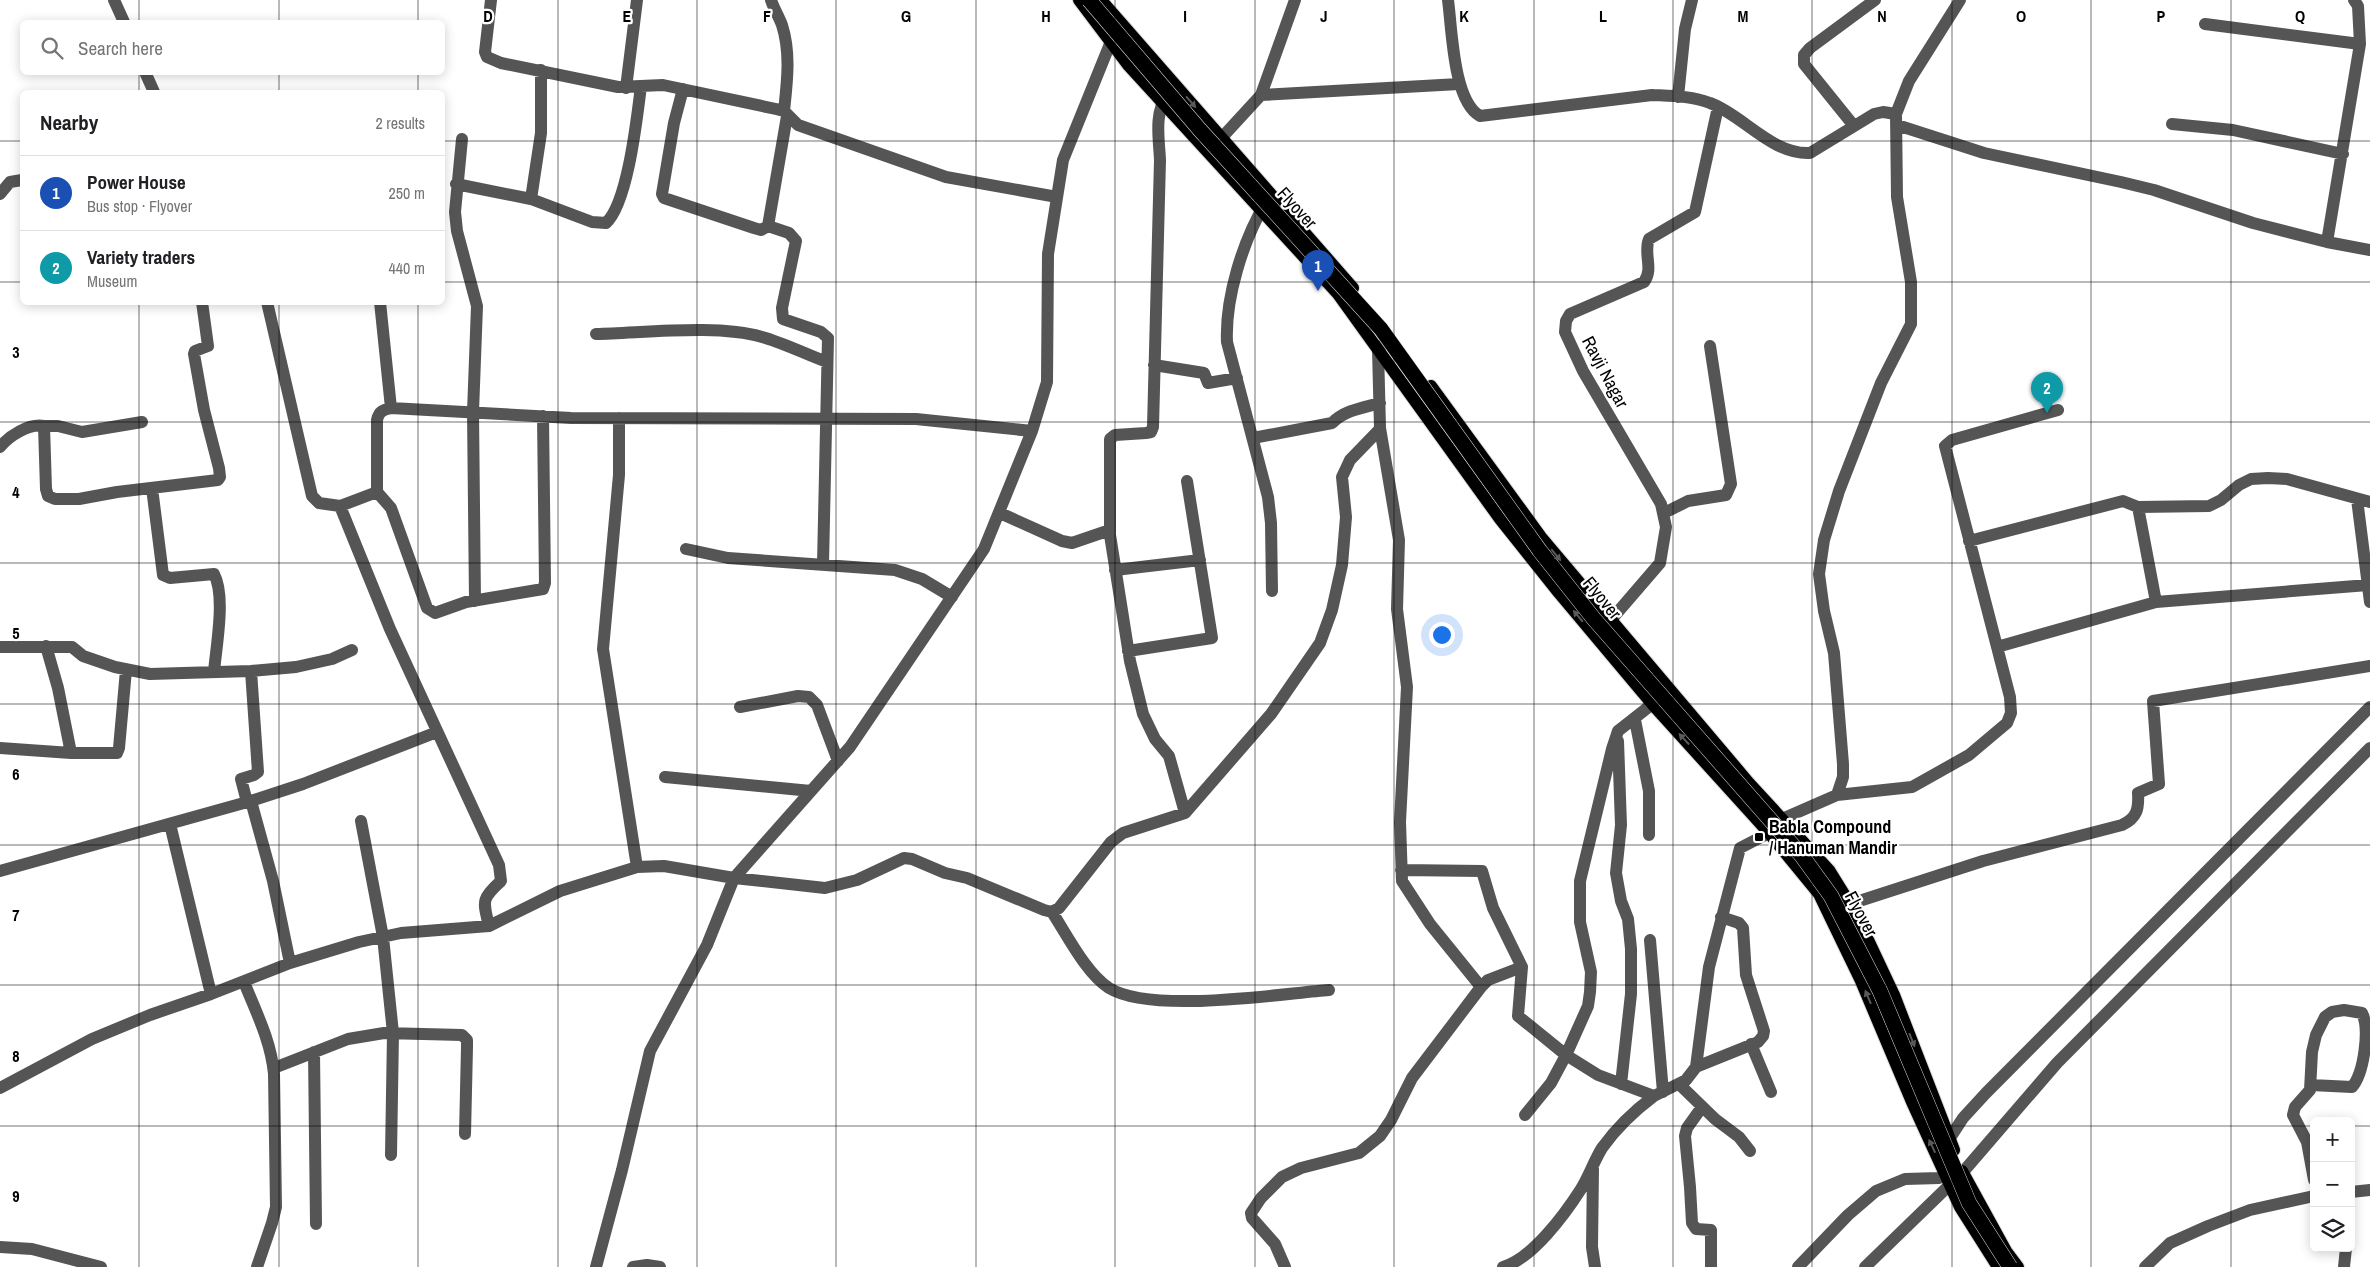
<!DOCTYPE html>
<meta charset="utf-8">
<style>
:root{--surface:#fff;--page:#f2f2f2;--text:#202124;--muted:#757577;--line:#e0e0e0;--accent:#000}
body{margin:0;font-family:"Archivo Narrow",sans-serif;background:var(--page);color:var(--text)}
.controls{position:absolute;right:15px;bottom:15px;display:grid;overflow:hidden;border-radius:8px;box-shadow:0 2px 12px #0003}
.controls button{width:45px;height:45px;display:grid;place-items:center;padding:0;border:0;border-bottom:1px solid var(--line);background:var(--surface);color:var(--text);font:25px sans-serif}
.you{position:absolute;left:1441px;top:634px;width:18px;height:18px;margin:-12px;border:4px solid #fff;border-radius:50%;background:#1a73e8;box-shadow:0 0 0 8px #1a73e833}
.badge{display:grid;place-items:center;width:32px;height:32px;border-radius:50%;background:var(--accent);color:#fff;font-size:16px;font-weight:700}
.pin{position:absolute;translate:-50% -41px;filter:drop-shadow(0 1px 2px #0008)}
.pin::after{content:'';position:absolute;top:26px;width:18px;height:15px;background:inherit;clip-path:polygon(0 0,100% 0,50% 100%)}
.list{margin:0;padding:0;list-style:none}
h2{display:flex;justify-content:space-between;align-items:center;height:65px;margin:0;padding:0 20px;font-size:21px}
h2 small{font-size:16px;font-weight:400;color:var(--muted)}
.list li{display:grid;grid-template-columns:32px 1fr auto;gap:15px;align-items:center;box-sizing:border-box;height:75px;padding:0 20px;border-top:1px solid var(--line)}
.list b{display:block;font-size:19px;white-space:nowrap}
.list p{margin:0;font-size:16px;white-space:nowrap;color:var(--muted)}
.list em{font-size:16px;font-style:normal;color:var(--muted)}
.icon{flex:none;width:28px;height:28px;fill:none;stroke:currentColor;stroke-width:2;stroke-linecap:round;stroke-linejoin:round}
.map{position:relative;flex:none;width:2370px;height:1267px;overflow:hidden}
.search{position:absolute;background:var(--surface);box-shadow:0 2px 12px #0003;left:20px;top:20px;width:425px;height:55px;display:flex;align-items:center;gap:12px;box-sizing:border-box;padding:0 18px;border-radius:8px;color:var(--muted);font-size:19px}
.panel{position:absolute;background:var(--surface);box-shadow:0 2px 12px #0003;left:20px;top:90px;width:425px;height:215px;border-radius:8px}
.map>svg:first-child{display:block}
</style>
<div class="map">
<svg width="2370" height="1267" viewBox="0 0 2370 1267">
<rect width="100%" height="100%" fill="#fff"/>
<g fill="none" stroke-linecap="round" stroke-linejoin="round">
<defs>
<path id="major" d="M 1079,0 L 1128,65 L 1338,294 L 1500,519 L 1559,593 L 1653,705 L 1769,833 L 1819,894 L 1861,981 L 1912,1102 L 1960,1207 L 1998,1267
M 1101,0 L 1353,288
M 1431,386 L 1541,537 L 1749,783 L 1829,870 L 1855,912 L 1894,995 L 1954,1150
M 1962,1171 L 2006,1251 L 2018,1267"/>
</defs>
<!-- major casing -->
<use href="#major" stroke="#dbdbdb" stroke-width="14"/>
<!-- minor -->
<path stroke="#555" stroke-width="12" d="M 114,0 L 124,22
M 491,0 L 485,52 L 487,57 L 501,63 L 618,87 L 663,85 L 776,109 L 784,111 L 798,125 L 946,177 L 1057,197
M 771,0 C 774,9 779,17 782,25 C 791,53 787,83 784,111
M 1448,0 C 1452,29 1453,101 1480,116 L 1652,95 C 1672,96 1692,96 1710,103 C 1743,115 1772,155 1810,153 L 1874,114 L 1883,112 L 1896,114
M 2205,24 L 2360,44
M 145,72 L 154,92
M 626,88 L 637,0
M 683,89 L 674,123 L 662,194 L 664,198 L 754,228 L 761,230 L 768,226 L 787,116
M 1167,95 C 1154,114 1159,138 1160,160 L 1153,427 L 1151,432 L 1146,433 L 1115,435 L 1110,439 L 1110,535 L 1130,661 L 1143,714 L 1155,739 L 1169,756 L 1185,813
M 1261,95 L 1295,0
M 1678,97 L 1685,29 L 1692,0
M 2172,124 L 2233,130 L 2343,154
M 1897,125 L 1984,153 L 2121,182 L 2154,190 L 2253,223 L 2327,242 L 2370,250
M 1854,126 L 1804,64 L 1804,55 L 1810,48 L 1875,0
M 462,139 L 455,212 L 457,231 L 477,306 L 473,412 L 475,601
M 1215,145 L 1261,95 L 1459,84
M 456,184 L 531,199 L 592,222 L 606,223 C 628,203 637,117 641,86
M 0,194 L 10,182 L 22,180
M 531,199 L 541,133 L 541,70
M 1266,202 C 1243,240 1225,298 1227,342 L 1268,497 L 1271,523 L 1272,591
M 768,226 L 789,233 L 796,241 L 782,308 L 783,319 L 821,332 L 828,338 L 823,564
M 2327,242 L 2360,44 L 2358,6 L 2354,0
M 267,302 L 312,496 L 319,503 L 340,506 L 390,629 L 499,865 L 501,881 C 481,899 483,901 489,926
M 596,334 C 644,333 718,324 762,337 C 784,343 805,354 827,362
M 1382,345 L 1378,349 L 1380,428 L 1399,540 L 1397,609 L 1407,687 L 1400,822 L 1402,881 L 1430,924 L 1481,987 L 1488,980 L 1522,967 L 1518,1016 L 1566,1055 L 1588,1006 L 1590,992 L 1591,972 L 1580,922 L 1580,881 L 1612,749 L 1618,731 L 1660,698
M 1154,365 L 1204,373 L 1208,383 L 1237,378
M 391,408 L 571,418 L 916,419 L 1032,431
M 619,418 L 619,475 L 603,649 L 637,867
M 44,426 L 58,426 L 82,432 L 142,422
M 1253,438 L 1332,423 C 1345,410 1362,408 1380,403
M 0,447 C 9,436 29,423 44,426 L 46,489 L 48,496 L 55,499 L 79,499 L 117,492 L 218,480 L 220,477 L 219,468 L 204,410 L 194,354 L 195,351 L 208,346 L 202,302
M 152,488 L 163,575 L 170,578 L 214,574 C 226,596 216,647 214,672
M 377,492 L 391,508 L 427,608 L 435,613 L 466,602 L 543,589 L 545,583 L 543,416
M 2357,499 L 2370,602
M 340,506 L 377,492 L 377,420 C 379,411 383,410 391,408 L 380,302
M 2138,507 L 2156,602
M 1000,513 L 1062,541 L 1072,543 L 1110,530
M 1664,513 L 1688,501 L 1726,495 L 1731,484 L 1710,346
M 1969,541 L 2123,501 L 2138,507 L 2209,506 L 2221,500 L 2239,485 L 2251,479 L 2268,478 L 2287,479 L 2370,502
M 686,549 L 728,558 L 895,570 L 922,579 L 952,597
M 1115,570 L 1200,560
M 1604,628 L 1660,563 L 1666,527 L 1661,504 L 1583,371 L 1565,332 L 1566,321 L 1570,314 L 1644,282 C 1654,269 1643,253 1649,239 L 1695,212 L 1718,107
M 46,646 L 58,688 L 71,753
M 0,647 L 72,647 L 83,656 L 115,667 L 150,674 L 251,671 L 296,667 L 332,659 L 352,650
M 1997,647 L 2156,602 L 2368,585
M 1128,651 L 1212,638 L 1187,481
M 740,707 L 798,696 L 809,697 L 817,705 L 838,761
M 1635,720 L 1649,791 L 1649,835
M 1618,741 L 1621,825 L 1616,873 L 1621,901 L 1628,919 L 1631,949 L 1631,994 L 1621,1084
M 0,748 L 71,753 L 117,753 L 119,748 L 126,670
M 665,777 L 811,791
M 1837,795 L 1843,777 L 1843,764 L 1834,653 L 1824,611 L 1819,574 L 1824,540 L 1839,491 L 1881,383 L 1911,324 L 1911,282 L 1897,197 L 1896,114 L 1909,81 L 1960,0
M 251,801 L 273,881 L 290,963
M 247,802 L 241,779 L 254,775 L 258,772 L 251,671
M 361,821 L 383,937 L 393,1033 L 391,1155
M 170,824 L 211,994
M 1401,870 L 1482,871 L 1493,908 L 1522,967
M 0,871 L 251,801 L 303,784 L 437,732
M 1850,904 L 1983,861 L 2122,825 C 2137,818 2139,809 2138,793 L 2159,784 L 2153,701 L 2370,666
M 1052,912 C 1067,935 1086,973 1109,988 C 1151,1014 1278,994 1329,990
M 1650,940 L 1663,1092
M 244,982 C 256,1012 271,1041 274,1074 L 276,1207 L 272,1223 L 257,1267
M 1751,1044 L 1771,1092
M 314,1052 L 316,1224
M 1696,1067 L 1758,1042 L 1763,1036 L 1764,1031 L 1746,975 L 1743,928 L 1739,923 L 1721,917
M 274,1068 L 348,1039 L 384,1033 L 462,1035 L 467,1040 L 467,1047 L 465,1134
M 1679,1084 L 1715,1119 L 1739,1137 L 1750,1151
M 2311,1085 L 2352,1087 C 2364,1073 2370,1029 2362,1013 L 2344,1010 L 2332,1012 L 2325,1017 L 2316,1035 L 2312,1052 L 2310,1090 L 2295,1107 L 2293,1115 L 2307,1142 L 2314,1180
M 0,1088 L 92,1039 L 150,1015 L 211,994 L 290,963 L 359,942 L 401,933 L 489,926 L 560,891 L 637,867 L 664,866 L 734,878 L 825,888 L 857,880 L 904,858 L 912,859 L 945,873 L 967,878 L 1044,910 L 1052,912 L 1059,908 L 1111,842 L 1123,833 L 1185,813 L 1271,714 L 1320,643 L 1332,610 L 1342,565 L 1346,517 L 1342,477 L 1350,460 L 1380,429
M 1654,1096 L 1686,1080 L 1696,1067 L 1709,967 L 1740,848 L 1769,833 L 1782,819 L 1837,795 L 1912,787 L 1921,782 L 1969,755 L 2007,723 L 2011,713 L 2010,697 L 1945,446 L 1952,440 L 2058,410
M 1702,1107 L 1687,1128 L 1685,1136 L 1690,1187 L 1692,1223 L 1696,1229 L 1711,1230 L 1711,1267
M 1950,1138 L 1963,1118 L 1986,1093 L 2370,707
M 1593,1168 L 1592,1247 L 1595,1267
M 2351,1192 L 2370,1190
M 0,1247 L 32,1249 L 101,1267
M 596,1267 L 622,1170 L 650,1051 L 707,945 L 734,878 L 850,747 L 984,549 L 1032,431 L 1047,382 L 1048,254 L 1063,160 L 1114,34
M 633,1267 L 647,1265 L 660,1267
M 1285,1267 L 1275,1244 L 1252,1218 L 1251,1213 L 1261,1198 L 1282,1177 L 1301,1168 L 1359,1153 L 1380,1136 L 1391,1120 L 1412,1078 L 1481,987
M 1503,1267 C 1532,1259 1565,1214 1581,1189 C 1589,1176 1594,1161 1602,1148 C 1617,1127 1634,1111 1654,1096 L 1598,1075 L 1566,1055 L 1551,1083 L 1525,1115
M 1798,1267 L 1848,1215 L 1876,1191 L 1905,1179 L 1939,1178 L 1955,1170
M 1865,1267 L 1963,1172 L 2057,1063 L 2370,748
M 2145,1267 L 2170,1243 L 2208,1226 L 2250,1210 L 2314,1196
M 2344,1267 L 2346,1248"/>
<!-- major -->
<use href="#major" stroke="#000" stroke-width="12"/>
<defs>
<path id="highway-bridge" d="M 1089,0 L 1200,130 L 1381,329 L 1540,551 L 1594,619 L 1802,856 L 1831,896 L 1880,991 L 1969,1203 L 2010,1267"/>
</defs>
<!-- highway-bridge casing -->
<use href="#highway-bridge" stroke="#dbdbdb" stroke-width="16" stroke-linecap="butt"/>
<!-- highway-bridge -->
<use href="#highway-bridge" stroke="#000" stroke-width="15"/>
</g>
<!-- one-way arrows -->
<defs><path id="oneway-solid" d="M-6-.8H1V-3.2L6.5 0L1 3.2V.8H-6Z" transform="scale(1.25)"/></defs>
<g fill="#595959">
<use href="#oneway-solid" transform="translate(1191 102) rotate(49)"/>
<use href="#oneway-solid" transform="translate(1556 555) rotate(50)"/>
<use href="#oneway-solid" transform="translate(1578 616) rotate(-130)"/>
<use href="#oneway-solid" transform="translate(1684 739) rotate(-133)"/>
<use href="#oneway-solid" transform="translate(1868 997) rotate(-113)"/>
<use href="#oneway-solid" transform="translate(1912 1040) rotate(68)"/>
<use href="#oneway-solid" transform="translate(1932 1146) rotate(-115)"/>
</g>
<!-- grid -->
<path fill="none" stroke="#000" stroke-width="1" stroke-opacity="0.55" d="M 139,0 L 139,22M 279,0 L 279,22M 418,0 L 418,22M 558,0 L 558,1267M 697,0 L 697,1267M 836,0 L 836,1267M 976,0 L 976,1267M 1115,0 L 1115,1267M 1255,0 L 1255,1267M 1394,0 L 1394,1267M 1534,0 L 1534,1267M 1673,0 L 1673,1267M 1812,0 L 1812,1267M 1952,0 L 1952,1267M 2091,0 L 2091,1267M 2231,0 L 2231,1267M 139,72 L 139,92M 279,72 L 279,92M 418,72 L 418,92M 0,141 L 22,141M 442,141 L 2370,141M 0,282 L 22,282M 442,282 L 2370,282M 139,302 L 139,1267M 279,302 L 279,1267M 418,302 L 418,1267M 0,422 L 2370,422M 0,563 L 2370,563M 0,704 L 2370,704M 0,845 L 2370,845M 0,985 L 2370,985M 0,1126 L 2314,1126M 2351,1126 L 2370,1126"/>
<!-- markers -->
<rect fill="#000" stroke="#fff" stroke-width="2" x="1754" y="832" width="10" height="10" rx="2.5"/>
<g text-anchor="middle" stroke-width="4.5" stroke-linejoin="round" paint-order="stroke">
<!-- street labels -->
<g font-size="18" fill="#000" stroke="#fff">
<text transform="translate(1297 208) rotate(48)" y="6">Flyover</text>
<text transform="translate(1605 372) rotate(62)" y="6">Ravji Nagar</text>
<text transform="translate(1602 598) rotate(51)" y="6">Flyover</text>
<text transform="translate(1861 914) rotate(62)" y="6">Flyover</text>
</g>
<!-- poi labels -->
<g font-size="18" font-weight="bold" fill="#000" stroke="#fff" text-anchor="start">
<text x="1769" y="833">Babla Compound<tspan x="1769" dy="21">/ Hanuman Mandir</tspan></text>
</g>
</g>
<g font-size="16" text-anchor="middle" font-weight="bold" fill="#000" stroke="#fff" stroke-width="4.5" stroke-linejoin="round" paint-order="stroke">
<text x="488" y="22">D</text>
<text x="627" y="22">E</text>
<text x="767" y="22">F</text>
<text x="906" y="22">G</text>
<text x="1046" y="22">H</text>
<text x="1185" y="22">I</text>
<text x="1324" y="22">J</text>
<text x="1464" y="22">K</text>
<text x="1603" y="22">L</text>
<text x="1743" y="22">M</text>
<text x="1882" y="22">N</text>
<text x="2021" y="22">O</text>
<text x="2161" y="22">P</text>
<text x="2300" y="22">Q</text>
<text x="16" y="358">3</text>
<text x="16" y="498">4</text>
<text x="16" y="639">5</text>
<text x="16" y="780">6</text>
<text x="16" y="921">7</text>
<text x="16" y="1062">8</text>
<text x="16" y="1202">9</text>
</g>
</svg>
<div class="controls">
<button>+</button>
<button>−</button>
<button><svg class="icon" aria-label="layers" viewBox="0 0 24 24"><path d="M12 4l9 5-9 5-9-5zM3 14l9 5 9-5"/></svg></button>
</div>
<div class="you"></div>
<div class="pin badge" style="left:1318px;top:291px;background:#1a4fb4">1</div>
<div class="pin badge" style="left:2047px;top:413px;background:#0f9aa8">2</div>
<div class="search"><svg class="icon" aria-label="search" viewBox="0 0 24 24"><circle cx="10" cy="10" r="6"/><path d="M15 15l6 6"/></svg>Search here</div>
<section class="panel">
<h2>Nearby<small>2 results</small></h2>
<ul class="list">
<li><span class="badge" style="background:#1a4fb4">1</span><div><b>Power House</b><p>Bus stop · Flyover</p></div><em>250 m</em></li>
<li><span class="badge" style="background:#0f9aa8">2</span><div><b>Variety traders</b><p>Museum</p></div><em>440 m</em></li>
</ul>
</section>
</div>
